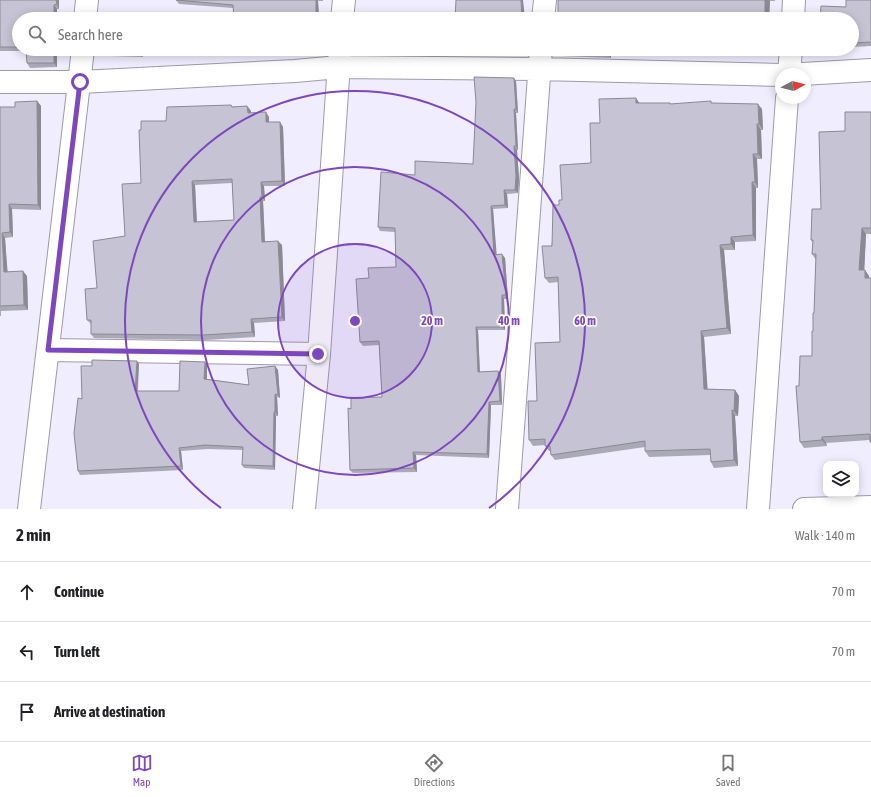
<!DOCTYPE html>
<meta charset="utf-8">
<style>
:root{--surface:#fff;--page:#f2f2f2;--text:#202124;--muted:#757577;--line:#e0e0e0;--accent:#7d47be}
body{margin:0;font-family:"Asap Condensed",sans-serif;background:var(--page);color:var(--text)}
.controls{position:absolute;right:12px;bottom:12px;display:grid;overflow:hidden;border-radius:8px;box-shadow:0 2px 10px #0003}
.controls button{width:36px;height:36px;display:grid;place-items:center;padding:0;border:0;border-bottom:1px solid var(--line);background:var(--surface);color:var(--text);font:20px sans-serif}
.compass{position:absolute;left:775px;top:68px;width:36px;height:36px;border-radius:50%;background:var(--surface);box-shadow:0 2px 10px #0003;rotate:83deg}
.stop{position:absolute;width:12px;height:12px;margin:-9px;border:3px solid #7d47be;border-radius:50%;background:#fff}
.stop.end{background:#7d47be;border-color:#fff;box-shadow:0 1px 4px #0008}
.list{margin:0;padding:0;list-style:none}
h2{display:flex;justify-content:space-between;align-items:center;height:52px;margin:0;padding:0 16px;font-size:17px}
h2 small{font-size:13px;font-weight:400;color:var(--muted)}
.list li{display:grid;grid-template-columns:26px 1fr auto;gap:12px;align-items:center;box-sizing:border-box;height:60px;padding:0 16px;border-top:1px solid var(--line)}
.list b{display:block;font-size:15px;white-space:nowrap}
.list em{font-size:13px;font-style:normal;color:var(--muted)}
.icon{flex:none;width:22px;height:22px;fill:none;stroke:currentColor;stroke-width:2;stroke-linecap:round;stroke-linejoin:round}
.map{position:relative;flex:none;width:871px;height:509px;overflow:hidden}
.search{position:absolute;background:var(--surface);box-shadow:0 2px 10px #0003;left:12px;right:12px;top:12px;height:44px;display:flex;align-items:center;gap:10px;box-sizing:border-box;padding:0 14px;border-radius:22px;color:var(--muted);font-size:15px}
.sheet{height:232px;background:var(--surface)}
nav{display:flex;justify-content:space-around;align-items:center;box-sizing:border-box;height:56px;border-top:1px solid var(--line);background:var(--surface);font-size:11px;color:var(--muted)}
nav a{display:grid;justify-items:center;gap:2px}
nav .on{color:var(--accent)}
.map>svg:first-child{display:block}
</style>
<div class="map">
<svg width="871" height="509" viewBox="0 0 871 509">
<rect width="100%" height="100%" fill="#f0edfe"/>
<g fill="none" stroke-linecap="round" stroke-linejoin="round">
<defs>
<path id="minor" d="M 85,19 L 87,0
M 342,19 L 344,0
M 543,19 L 545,0
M 793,19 L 794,0
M 789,74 L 791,49
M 802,74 L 871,70
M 0,82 L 80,82 L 295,71 L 339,67 L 539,69 L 781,75
M 48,350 L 319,354
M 29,509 L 83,49
M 304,509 L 319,354 L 340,49
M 507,509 L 541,49
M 758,509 L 787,98
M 804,509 L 871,507"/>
</defs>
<!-- minor casing -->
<use href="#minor" stroke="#9d9aa9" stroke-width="24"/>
<!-- minor -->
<use href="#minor" stroke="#fff" stroke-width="22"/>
</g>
<!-- wall -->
<path fill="#aaa9b6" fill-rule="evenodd" d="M 0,0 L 59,0 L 59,9 L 57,9 L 19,19 L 19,49 L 57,49 L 57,67 L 30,68 L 27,63 L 26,51 L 0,51 Z
M 176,0 L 323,0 L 323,1 L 318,1 L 319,17 L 296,18 L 233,8 L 179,4 Z
M 558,0 L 775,0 L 775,1 L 770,1 L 769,19 L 558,19 Z
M 871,0 L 871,46 L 852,47 L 852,19 L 846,7 Z
M 109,49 L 143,49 L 143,57 L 111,56 L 109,53 Z
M 234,49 L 297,49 L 297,51 L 265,52 L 265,55 L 237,56 L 234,52 Z
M 454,49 L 528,49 L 528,55 L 525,55 L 525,56 L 457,56 L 454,51 Z
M 557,49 L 671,49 L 671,52 L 640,50 L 640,51 L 611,50 L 611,58 L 561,56 L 557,50 Z
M 720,49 L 764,49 L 723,53 Z
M 516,81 L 518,113 L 516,113 L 518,150 L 517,150 L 519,179 L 518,193 L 507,194 L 508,208 L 493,209 L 496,254 L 505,258 L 508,299 L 504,299 L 505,330 L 478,330 L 480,372 L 498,371 L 501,375 L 502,405 L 491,405 L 489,458 L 416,455 L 417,472 L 353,473 L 350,470 L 351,409 L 382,397 L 379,345 L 363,346 L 360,342 L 369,278 L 396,267 L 395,232 L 380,231 L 378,227 L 415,175 L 473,164 Z
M 636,98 L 639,103 L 670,103 L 671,104 L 712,103 L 762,109 L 763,130 L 761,130 L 762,159 L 757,159 L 758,188 L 756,188 L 756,241 L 735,242 L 735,250 L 724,250 L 731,334 L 704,337 L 707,389 L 735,390 L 739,396 L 738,416 L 735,416 L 738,466 L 714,468 L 711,462 L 710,455 L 649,457 L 645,451 L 645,447 L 555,460 L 551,455 L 551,451 L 549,451 L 545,446 L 545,445 L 533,446 L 529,440 L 537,401 L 560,342 L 558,282 L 549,283 L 545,278 L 559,205 L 562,200 L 591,163 L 600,123 Z
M 37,101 L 41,106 L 41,210 L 12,209 L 13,237 L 5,238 L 7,272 L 27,276 L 28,310 L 1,311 L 1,316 L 0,316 L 0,107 L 15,107 Z
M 231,105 L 233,107 L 247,106 L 251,111 L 251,113 L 269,117 L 269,122 L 280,122 L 283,127 L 285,186 L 264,186 L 265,201 L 263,201 L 265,241 L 282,245 L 285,321 L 254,323 L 255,337 L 206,340 L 94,338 L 91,334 L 91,324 L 87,320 L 97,288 L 125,236 L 141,183 L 141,130 L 166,121 ZM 232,183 L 234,220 L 197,222 L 195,185 Z
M 871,112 L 871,234 L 866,234 L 864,270 L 869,276 L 869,278 L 871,278 L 871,444 L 870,442 L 870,440 L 826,443 L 827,446 L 804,448 L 800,442 L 799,386 L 812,356 L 814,313 L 816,260 L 812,254 L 813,243 L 811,240 L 821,209 L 845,131 Z
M 139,364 L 138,391 L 179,391 L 207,365 L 207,379 L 249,385 L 275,366 L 278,370 L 280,398 L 277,397 L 278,416 L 276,416 L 275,470 L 244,468 L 242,465 L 243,450 L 208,449 L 181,451 L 183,470 L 80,475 L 78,471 L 82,399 L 92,366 Z"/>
<!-- shaded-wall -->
<path fill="#8b8994" d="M 56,0 L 59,0 L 59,9 L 57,4 Z
M 316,0 L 317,0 L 318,1 L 319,17 L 316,13 Z
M 521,0 L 523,0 L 525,19 L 522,19 Z
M 765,0 L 769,0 L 770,1 L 769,19 L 765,19 Z
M 54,5 L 57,9 L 57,19 L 54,19 Z
M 294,14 L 296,18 L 296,19 L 294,19 Z
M 54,49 L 57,49 L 57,67 L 54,63 Z
M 141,49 L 143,49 L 143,57 L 141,54 Z
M 263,49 L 265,52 L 265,55 L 263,51 Z
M 525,49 L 528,49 L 528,55 L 525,51 Z
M 607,49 L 610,49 L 611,50 L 611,58 L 606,52 Z
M 514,78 L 516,81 L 518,113 L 516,109 Z
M 636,98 L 640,104 L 636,103 Z
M 37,101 L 41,106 L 41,210 L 38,205 Z
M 758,104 L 762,109 L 763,130 L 759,124 Z
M 247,106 L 251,111 L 251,117 L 248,113 Z
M 514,109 L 516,113 L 518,150 L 516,146 Z
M 266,112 L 269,117 L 269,127 L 266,122 Z
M 280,122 L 283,127 L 285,186 L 282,181 Z
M 757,124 L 761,130 L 762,159 L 758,154 Z
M 514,146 L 517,150 L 519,179 L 518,193 L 515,190 Z
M 753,154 L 757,159 L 758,188 L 755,182 Z
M 192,181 L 195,185 L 197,227 L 194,222 Z
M 261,182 L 264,186 L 265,201 L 262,197 Z
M 752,182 L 756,188 L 756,241 L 753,235 Z
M 504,190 L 507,194 L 508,208 L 505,205 Z
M 260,197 L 263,201 L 265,246 L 262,242 Z
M 9,204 L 12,209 L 13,237 L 10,232 Z
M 491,206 L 493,209 L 497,258 L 494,255 Z
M 862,228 L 866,234 L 864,276 L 859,270 Z
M 2,233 L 5,238 L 8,277 L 4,272 Z
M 731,237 L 735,242 L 735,250 L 731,244 Z
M 278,241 L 282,245 L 285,321 L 282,317 Z
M 720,245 L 724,250 L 731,334 L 727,328 Z
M 502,254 L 505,258 L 508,299 L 506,295 Z
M 865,270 L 869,276 L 869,284 L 865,278 Z
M 23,271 L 27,276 L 28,310 L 24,305 Z
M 502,295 L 504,299 L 505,330 L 502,327 Z
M 251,319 L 254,323 L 255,337 L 252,332 Z
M 476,327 L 478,330 L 480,376 L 478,372 Z
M 701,331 L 704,337 L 708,394 L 704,389 Z
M 137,361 L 139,364 L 137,394 L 135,391 Z
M 205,362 L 207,365 L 207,382 L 204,379 Z
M 275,366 L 278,370 L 280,398 L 278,395 Z
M 498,371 L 501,375 L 502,405 L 500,401 Z
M 735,390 L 739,396 L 738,416 L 734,411 Z
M 275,394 L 277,397 L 278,416 L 275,412 Z
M 489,402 L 491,405 L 489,458 L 487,454 Z
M 732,410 L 735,416 L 738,466 L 734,460 Z
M 274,412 L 276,416 L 275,470 L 273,466 Z
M 822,437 L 826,443 L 827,446 L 822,440 Z
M 179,448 L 181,451 L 183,470 L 181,466 Z
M 413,452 L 416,455 L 417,472 L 414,468 Z"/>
<!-- building -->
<path fill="#c6c4d4" stroke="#8b8994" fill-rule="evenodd" d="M 0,0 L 56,0 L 57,4 L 54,5 L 54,19 L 19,19 L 19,47 L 0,47 Z
M 176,0 L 316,0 L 316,13 L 294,14 L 294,19 L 234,19 L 233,5 Z
M 456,0 L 521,0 L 522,19 L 455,19 Z
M 558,0 L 765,0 L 765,19 L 714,19 L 668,17 L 668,19 L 558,19 Z
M 846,0 L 871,0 L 871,42 L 852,43 L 852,19 L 820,19 L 821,6 L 846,7 Z
M 26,49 L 54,49 L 54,63 L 27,63 Z
M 109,49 L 141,49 L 141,54 L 109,53 Z
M 234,49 L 263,49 L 263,51 L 234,52 Z
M 454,49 L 525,49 L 525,51 L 522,51 L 522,52 L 454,51 Z
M 557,49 L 607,49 L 606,52 L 557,50 Z
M 474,77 L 514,78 L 516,109 L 514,109 L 516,146 L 514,146 L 516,176 L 515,190 L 504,190 L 505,205 L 491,206 L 494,255 L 502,254 L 506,295 L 502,295 L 502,327 L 476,327 L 478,372 L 498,371 L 500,401 L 489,402 L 487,454 L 413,452 L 414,468 L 350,470 L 348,408 L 351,409 L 351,398 L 382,397 L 379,341 L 360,342 L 356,279 L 369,278 L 368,268 L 396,267 L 395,228 L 378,227 L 381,172 L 415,175 L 415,161 L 473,164 L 476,102 Z
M 636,98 L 636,103 L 670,103 L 670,104 L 711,101 L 711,103 L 758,104 L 759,124 L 757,124 L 758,154 L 753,154 L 755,182 L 752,182 L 753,235 L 731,237 L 731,244 L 720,245 L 727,328 L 701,331 L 704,389 L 735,390 L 734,411 L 732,410 L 734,460 L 711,462 L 710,449 L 645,451 L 645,441 L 551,455 L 550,446 L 545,446 L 545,439 L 529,440 L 528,401 L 537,401 L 535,343 L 560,342 L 558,277 L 545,278 L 542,246 L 552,246 L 553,205 L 559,205 L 559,200 L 562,200 L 560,165 L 591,163 L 590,123 L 600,123 L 599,99 Z
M 37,101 L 38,205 L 9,204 L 10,232 L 2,233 L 4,272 L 23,271 L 24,305 L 0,306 L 0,107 L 15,107 L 15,102 Z
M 231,105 L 232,107 L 247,106 L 248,113 L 266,112 L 266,122 L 280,122 L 282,181 L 261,182 L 262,197 L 260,197 L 262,242 L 278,241 L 282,317 L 251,319 L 252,332 L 203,335 L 91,334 L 91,320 L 87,320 L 85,289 L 97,288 L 93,241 L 125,236 L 122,184 L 141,183 L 139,130 L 141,130 L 141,121 L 166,121 L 167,107 ZM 232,179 L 234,220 L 194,222 L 192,181 Z
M 845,112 L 871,112 L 871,228 L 862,228 L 859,270 L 865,270 L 865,278 L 871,278 L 871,442 L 870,442 L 870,434 L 822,437 L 822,440 L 800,442 L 796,386 L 799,386 L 800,356 L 812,356 L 812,331 L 813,331 L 813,313 L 814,313 L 816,254 L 812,254 L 813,240 L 811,240 L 812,209 L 821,209 L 819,132 L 845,131 Z
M 92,360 L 137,361 L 135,391 L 179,391 L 180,361 L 205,362 L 204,379 L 249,385 L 247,369 L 275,366 L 278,395 L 275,394 L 275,412 L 274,412 L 273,466 L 242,465 L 243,447 L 205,445 L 179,448 L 181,466 L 78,471 L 74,433 L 78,398 L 82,399 L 81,366 L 92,366 Z"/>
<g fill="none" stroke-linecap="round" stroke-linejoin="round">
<!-- route -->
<path stroke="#7d47be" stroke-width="5" d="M 80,82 L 48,350 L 318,354"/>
</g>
<!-- distance rings -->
<circle cx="355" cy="321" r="77" fill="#7d47be" fill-opacity=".12"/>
<g fill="none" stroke="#7d47be" stroke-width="2">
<circle cx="355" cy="321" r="77"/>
<circle cx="355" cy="321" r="154"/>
<path d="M221 508A230 230 0 1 1 489 508"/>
</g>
<circle cx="355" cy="321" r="6" fill="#7d47be" stroke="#fdfdfd" stroke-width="2"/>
<g font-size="12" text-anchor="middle" font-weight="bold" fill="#7d47be" stroke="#fdfdfd" stroke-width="3.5" stroke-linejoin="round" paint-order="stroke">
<text x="432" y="325">20 m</text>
<text x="509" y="325">40 m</text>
<text x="585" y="325">60 m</text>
</g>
</svg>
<div class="controls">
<button><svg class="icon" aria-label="layers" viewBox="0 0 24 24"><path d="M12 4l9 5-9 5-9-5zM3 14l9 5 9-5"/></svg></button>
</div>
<svg class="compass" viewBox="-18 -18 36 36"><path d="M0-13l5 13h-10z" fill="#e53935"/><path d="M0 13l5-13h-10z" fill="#757577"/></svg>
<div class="stop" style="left:80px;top:82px"></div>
<div class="stop end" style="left:318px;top:354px"></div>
<div class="search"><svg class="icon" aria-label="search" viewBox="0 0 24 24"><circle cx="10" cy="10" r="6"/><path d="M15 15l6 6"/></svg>Search here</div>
</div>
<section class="sheet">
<h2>2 min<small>Walk · 140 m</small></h2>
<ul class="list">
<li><svg class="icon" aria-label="ahead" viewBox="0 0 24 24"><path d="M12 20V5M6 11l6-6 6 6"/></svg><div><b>Continue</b></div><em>70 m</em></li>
<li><svg class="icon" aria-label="left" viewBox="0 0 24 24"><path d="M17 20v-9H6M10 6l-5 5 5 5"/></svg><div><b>Turn left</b></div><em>70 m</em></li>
<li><svg class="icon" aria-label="arrive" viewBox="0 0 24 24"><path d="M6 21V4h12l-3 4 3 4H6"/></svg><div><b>Arrive at destination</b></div></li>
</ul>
</section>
<nav>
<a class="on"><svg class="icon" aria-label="map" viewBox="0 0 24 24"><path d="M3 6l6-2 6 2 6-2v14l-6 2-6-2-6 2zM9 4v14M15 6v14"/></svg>Map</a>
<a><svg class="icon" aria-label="directions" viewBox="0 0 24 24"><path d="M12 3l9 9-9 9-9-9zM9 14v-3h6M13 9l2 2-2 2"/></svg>Directions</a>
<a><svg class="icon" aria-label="saved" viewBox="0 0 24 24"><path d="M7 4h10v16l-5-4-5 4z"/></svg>Saved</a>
</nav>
